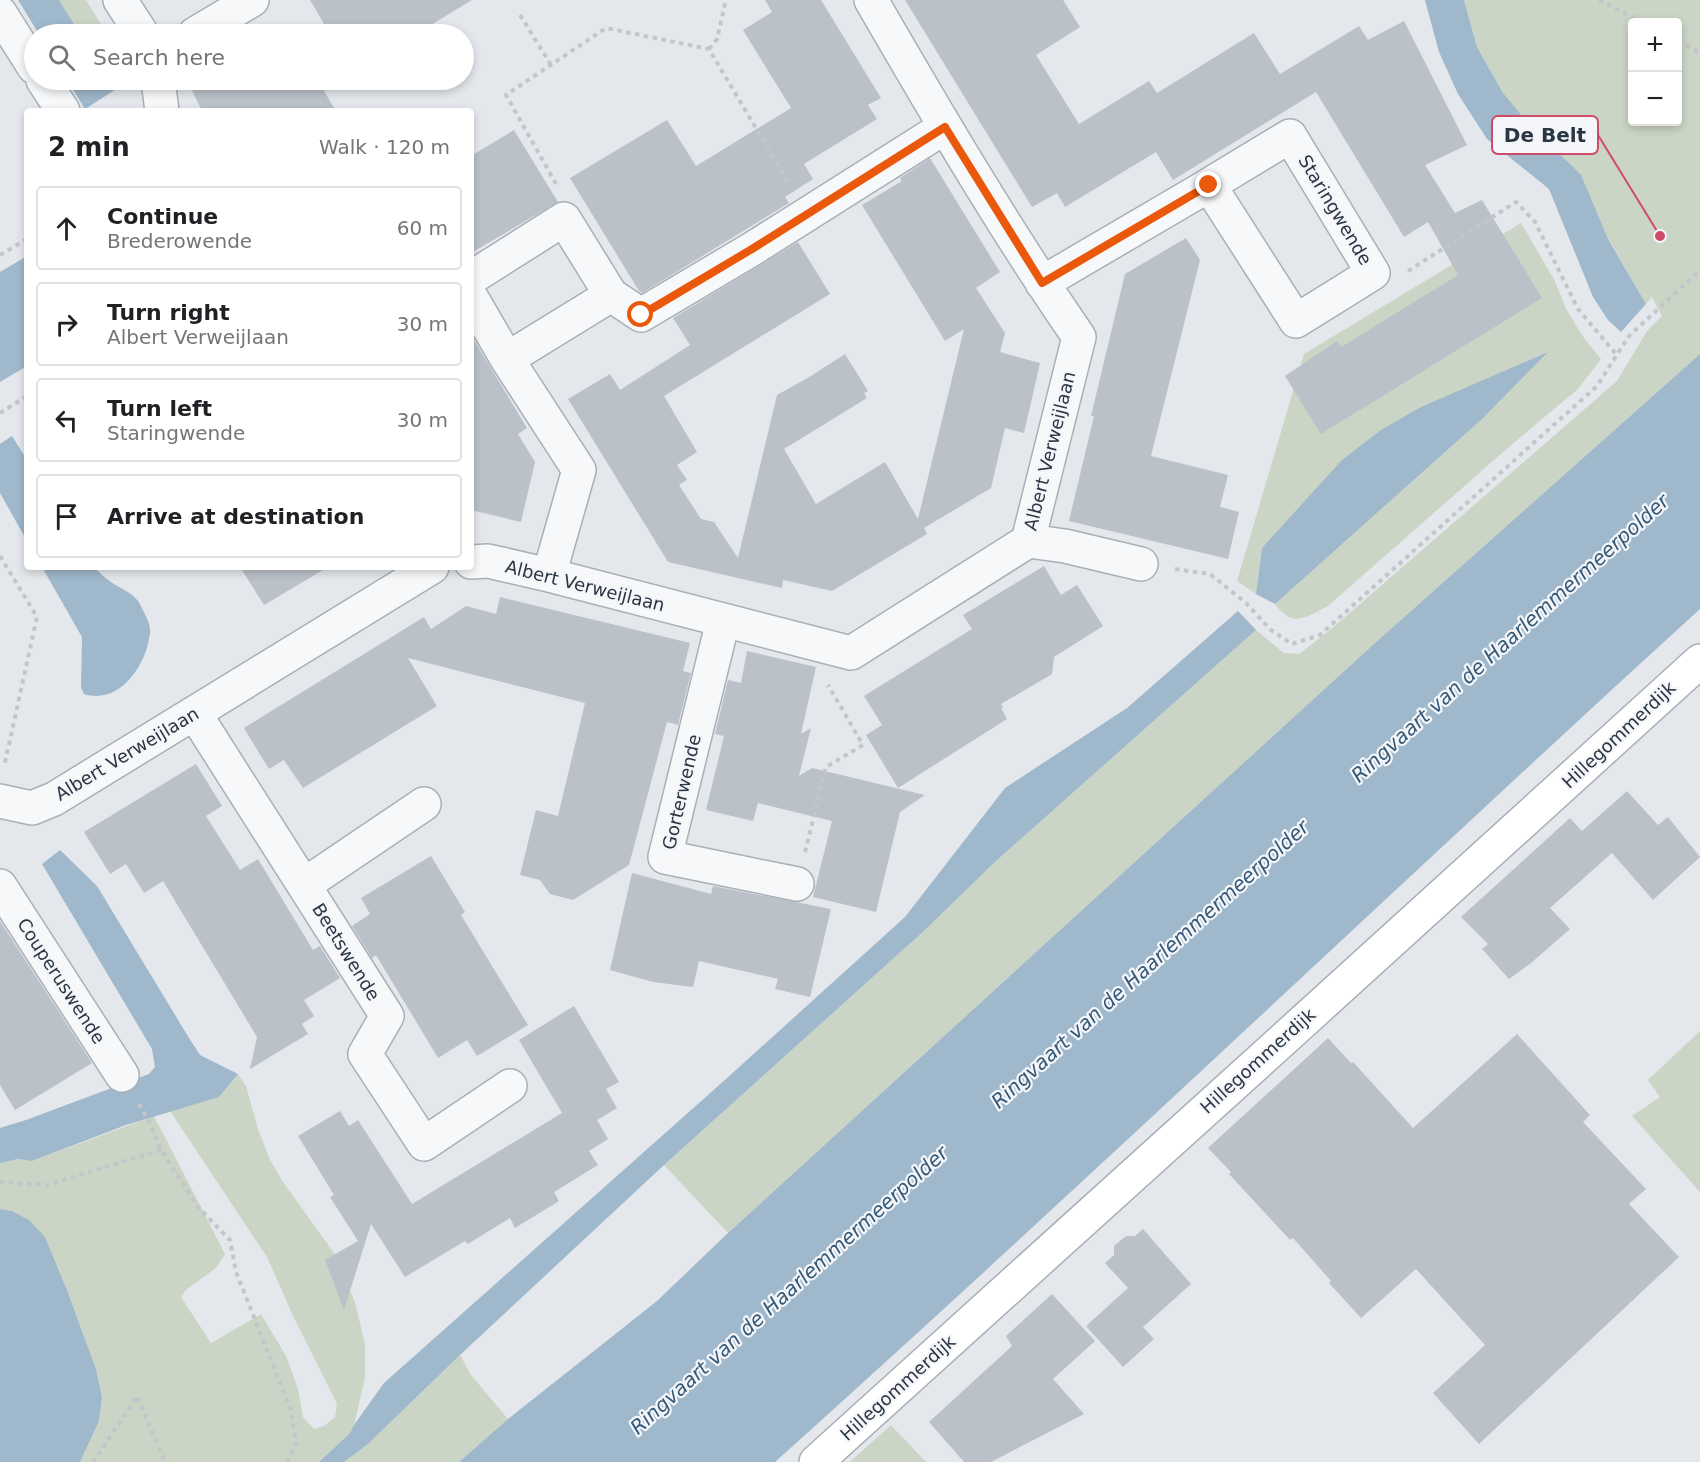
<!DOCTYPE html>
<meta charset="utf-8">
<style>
:root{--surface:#fff;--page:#f2f2f2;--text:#202124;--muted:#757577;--line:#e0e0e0}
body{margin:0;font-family:"DejaVu Sans",sans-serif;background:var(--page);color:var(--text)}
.controls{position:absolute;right:18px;top:18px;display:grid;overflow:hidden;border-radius:6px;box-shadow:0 3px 9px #0003}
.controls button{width:54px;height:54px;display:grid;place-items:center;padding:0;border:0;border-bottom:2px solid var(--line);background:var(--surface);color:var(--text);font:30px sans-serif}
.stop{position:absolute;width:18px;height:18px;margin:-14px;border:4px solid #ea580c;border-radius:50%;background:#fff}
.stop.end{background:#ea580c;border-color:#fff;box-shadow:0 2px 6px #0008}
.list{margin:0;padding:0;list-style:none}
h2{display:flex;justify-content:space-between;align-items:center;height:78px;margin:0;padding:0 24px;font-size:26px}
h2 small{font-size:20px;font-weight:400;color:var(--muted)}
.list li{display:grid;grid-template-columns:39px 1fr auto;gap:18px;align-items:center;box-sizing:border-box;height:84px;margin:0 12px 12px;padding:0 12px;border:2px solid var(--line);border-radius:6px}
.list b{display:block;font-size:22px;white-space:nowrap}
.list p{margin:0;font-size:20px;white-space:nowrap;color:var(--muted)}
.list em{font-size:20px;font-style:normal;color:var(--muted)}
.icon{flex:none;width:33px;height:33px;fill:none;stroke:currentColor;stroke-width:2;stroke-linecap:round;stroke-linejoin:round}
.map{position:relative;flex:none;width:1700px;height:1462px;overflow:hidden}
.search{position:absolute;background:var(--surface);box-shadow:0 3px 9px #0003;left:24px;top:24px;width:450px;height:66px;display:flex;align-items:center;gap:15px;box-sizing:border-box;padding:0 21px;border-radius:33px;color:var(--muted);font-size:22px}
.panel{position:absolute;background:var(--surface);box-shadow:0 3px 9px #0003;left:24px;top:108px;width:450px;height:462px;border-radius:6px}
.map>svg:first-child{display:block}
</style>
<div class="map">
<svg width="1700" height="1462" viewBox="0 0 1700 1462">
<rect width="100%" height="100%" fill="#e4e8ec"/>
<!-- green -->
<path fill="#cbd5c5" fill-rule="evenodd" d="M 59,0 L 86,0 L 107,34 L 80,34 Z
M 1464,0 L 1700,0 L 1700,354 L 1375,643 L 728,1233 L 664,1165 L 925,930 L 996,861 L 1256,630 L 1284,653 L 1299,654 L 1330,630 L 1617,381 L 1647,331 L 1662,316 L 1652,297 L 1646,304 L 1608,238 L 1513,121 L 1503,93 L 1477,47 ZM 1632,22 L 1678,22 L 1678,122 L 1632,122 Z
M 1521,223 L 1555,281 L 1566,309 L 1584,338 L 1601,359 L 1578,389 L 1510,446 L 1328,606 C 1316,612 1298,625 1286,615 C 1282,613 1278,608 1275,604 L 1481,420 L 1262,548 L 1256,594 L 1237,581 L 1304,354 Z
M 1700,1031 L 1700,1192 L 1632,1116 L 1660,1097 L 1648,1080 Z
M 238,1074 L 246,1086 L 258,1129 L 270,1160 L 283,1182 L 339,1260 L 356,1306 L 365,1345 L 365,1378 L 354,1425 L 350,1433 L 319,1462 L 80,1462 L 99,1421 L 102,1397 L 96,1369 L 67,1290 L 45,1237 L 12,1211 L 0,1209 L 0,1163 L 18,1159 L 32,1161 L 154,1116 L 225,1254 L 216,1268 L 186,1290 L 181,1297 L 211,1343 L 261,1314 L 286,1356 L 298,1389 L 303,1417 L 314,1429 L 324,1426 L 335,1417 L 337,1404 L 294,1318 L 267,1257 L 170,1111 L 219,1097 Z
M 460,1355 L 471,1375 L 508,1419 L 459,1462 L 344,1462 L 368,1444 Z
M 891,1425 L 926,1462 L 850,1462 Z"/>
<!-- water -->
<path fill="#9fb8cb" d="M 18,0 L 59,0 L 80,34 L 39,34 Z
M 1425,0 L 1464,0 L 1477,47 L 1503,93 L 1527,122 L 1581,175 L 1608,239 L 1646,304 L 1621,332 L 1608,320 L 1593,297 L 1549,189 L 1487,139 L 1458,94 L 1439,52 Z
M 67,80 L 108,80 L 115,90 L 85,109 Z
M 27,256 L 27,366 L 0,382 L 0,272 Z
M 1548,352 L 1481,420 L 1275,604 L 1256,594 L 1262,548 L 1342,460 L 1381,430 L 1421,407 Z
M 1700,354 L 1700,609 C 1390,892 1087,1182 775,1462 L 459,1462 L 508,1419 L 657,1301 L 728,1233 L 1375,643 Z
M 12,436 L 27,460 L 27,541 L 0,493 L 0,444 Z
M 42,567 L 94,567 C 99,572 105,578 111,582 C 121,589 134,593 140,604 C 143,611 150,622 150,630 C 151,633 149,636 149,639 C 144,668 118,705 84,694 L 81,688 L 82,637 Z
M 1238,611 L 1256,630 L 996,861 L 925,930 L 664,1165 L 460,1355 L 368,1444 L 344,1462 L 319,1462 L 350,1433 L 354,1425 L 384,1383 L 726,1079 L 905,917 L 1005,788 L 1127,708 Z
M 60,850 L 97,886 L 189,1038 L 200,1055 L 238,1074 L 219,1097 L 126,1125 L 32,1161 L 18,1159 L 0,1163 L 0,1128 L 26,1120 L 149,1074 L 155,1067 L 152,1049 L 42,864 Z
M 0,1209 L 12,1211 L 29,1220 L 45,1237 L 67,1290 L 96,1369 L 102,1397 L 99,1421 L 80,1462 L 0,1462 Z"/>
<!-- building -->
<path fill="#bbc1c9" d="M 310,0 L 472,0 L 416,34 L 330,34 Z
M 765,0 L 821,0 L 881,98 L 868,105 L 877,119 L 804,164 L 813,179 L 785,197 L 789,203 L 642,293 L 639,291 L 570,178 L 667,120 L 696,166 L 791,108 L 743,30 L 772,12 Z
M 905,0 L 1063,0 L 1080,27 L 1036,55 L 1079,124 L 1149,81 L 1157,93 L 1254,33 L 1280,74 L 1359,26 L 1368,40 L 1404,21 L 1467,145 L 1425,165 L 1455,213 L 1482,200 L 1542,298 L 1321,434 L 1285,376 L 1337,341 L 1341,347 L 1458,275 L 1428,222 L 1404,237 L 1316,92 L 1173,180 L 1156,152 L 1065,207 L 1057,193 L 1032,207 Z
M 187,80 L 342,80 L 324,91 L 336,111 L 202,111 Z
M 514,130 L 558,202 L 471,253 L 471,156 Z
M 930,158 L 1000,272 L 976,288 L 1005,333 L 1000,352 L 1040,363 L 1024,433 L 1005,428 L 991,488 L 924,528 L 927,534 L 832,591 L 783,580 L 782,588 L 668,562 L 568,399 L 610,374 L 620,390 L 690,345 L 673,318 L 798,242 L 830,294 L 664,396 L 697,452 L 677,465 L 687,480 L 679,485 L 701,519 L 714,522 L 738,558 L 777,395 L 811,376 L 845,354 L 868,391 L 864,393 L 867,398 L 784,449 L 816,504 L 885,462 L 918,519 L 964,329 L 945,341 L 862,205 L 902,181 L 900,178 Z
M 1186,238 L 1200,260 L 1151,456 L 1228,475 L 1220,507 L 1239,512 L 1228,559 L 1069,521 L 1094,416 L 1091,416 L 1125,274 Z
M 471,335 L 527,428 L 518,434 L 535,462 L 521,522 L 471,510 Z
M 1044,566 L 1061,595 L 1077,585 L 1103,626 L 1054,657 L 1052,674 L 1001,704 L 1003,707 L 1001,708 L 1007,719 L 898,788 L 866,735 L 882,725 L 864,696 L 972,629 L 963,615 Z
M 240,567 L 328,567 L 264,605 Z
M 500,597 L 690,643 L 683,671 L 691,673 L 678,725 L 667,722 L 629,865 L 573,900 L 550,894 L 540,880 L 520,875 L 536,810 L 558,816 L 585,703 L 408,658 L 437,706 L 303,788 L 284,760 L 269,769 L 244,728 L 424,617 L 431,629 L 466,606 L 496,614 Z
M 747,651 L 816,667 L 801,734 L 811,728 L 799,776 L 812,768 L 925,795 L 900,812 L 876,912 L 813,897 L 832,821 L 758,803 L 753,821 L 706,810 L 724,736 L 715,734 L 728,680 L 741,683 Z
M 196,764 L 222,806 L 206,816 L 240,870 L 258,859 L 313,950 L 320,946 L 340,978 L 304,1000 L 314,1016 L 302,1024 L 308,1034 L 250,1069 L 257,1037 L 163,881 L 144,893 L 126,864 L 110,874 L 84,832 Z
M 1627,791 L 1658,825 L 1668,817 L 1700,857 L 1653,900 L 1612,853 L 1550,908 L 1570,929 L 1531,963 L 1509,979 L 1482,949 L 1488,944 L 1461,917 L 1570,818 L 1582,831 Z
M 431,856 L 465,912 L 461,915 L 528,1025 L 477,1056 L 467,1040 L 438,1058 L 376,955 L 372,958 L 352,926 L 370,914 L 361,898 Z
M 632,873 L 711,894 L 713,886 L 831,909 L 810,997 L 775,989 L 778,979 L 699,961 L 693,987 L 653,982 L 610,970 Z
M 0,921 L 92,1063 L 15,1110 L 0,1085 Z
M 574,1006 L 619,1082 L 606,1089 L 617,1108 L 597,1120 L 608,1139 L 589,1151 L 598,1165 L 554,1192 L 559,1201 L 515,1228 L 510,1218 L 468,1244 L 465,1241 L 405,1277 L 371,1224 L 344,1310 L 325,1260 L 358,1241 L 330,1197 L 334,1195 L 298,1136 L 340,1111 L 349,1126 L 358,1120 L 412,1204 L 562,1113 L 519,1040 Z
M 1517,1034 L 1590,1115 L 1583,1122 L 1646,1189 L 1629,1204 L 1679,1257 L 1479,1444 L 1433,1393 L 1485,1345 L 1416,1269 L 1361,1318 L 1329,1283 L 1331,1281 L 1293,1238 L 1290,1240 L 1229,1174 L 1231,1172 L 1208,1148 L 1328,1038 L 1351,1063 L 1353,1062 L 1413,1128 Z
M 1143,1229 L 1191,1284 L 1143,1327 L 1154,1339 L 1123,1367 L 1086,1326 L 1128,1288 L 1105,1263 L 1114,1255 L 1114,1246 L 1126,1236 L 1135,1236 Z
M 1052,1294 L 1095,1341 L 1053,1379 L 1084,1414 L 991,1462 L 964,1462 L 929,1422 L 1012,1346 L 1006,1336 Z"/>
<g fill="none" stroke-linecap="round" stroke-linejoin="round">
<defs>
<path id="street" d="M 120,0 L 142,34
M 0,13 L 34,67
M 195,34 L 252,0
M 43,80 L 63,111
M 158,80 L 162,111
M 471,278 L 564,219 L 611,295 L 507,359
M 1042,283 L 1199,191 L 1209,185 L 1290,136 L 1373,273 L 1296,321 L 1209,185
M 611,295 L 641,315 L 752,249 L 945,127
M 471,297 L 507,359 L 579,470 L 549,575
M 1028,541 L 1065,546 L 1141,564
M 471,562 L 488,561 L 549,575 L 851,653 L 1028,541 L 1079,337 C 1004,228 937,114 871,0
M 723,621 L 665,857 L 797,884
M 195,714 L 387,1016 L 365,1054 L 424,1144 L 510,1086
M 0,801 L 32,808 L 54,799 L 432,567
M 304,885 L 424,804
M 0,886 L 122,1075"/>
<path id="secondary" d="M 816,1462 C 1110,1194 1407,930 1700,661"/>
</defs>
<!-- street casing -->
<use href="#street" stroke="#a9afb6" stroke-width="36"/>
<!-- secondary casing -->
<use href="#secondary" stroke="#a9afb6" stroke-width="36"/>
<!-- path -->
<path stroke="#c2c6cb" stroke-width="4" stroke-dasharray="4.5 4.5" stroke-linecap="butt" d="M 1599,0 L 1642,22
M 520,15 L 551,65
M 1678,41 L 1700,53
M 709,49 L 717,39 L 726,0
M 556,184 L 506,95 L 606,28 L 709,49 L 789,184
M 0,255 L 27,239
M 1408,271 L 1516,202 L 1535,222 L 1578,309 L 1616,354
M 0,413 L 27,396
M 0,556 L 37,617 L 4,767
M 1175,569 L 1210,574 L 1246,603 L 1271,630 L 1292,644 L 1320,635 L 1597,386 L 1629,336 L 1700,270
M 805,852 L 826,767 L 863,745 L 828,685
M 139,1104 L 151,1125 L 161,1150 L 198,1207 L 230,1240 L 236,1272 L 291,1410 L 296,1443 L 287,1462
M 0,1182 L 47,1185 L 161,1150
M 93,1462 L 137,1396 L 165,1462"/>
<!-- street -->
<use href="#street" stroke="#f7f8fa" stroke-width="33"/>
<!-- secondary -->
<use href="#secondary" stroke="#fff" stroke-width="33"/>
</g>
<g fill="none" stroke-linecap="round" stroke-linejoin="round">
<!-- route -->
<path stroke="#ea580c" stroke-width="8" d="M 641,315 L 752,249 L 945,127 L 1042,283 L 1209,185"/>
</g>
<g text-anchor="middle" stroke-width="4.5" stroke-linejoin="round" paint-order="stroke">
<!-- street labels -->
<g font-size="18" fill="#2b3644" stroke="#f4f6f9">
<text transform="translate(1335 210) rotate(59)" y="6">Staringwende</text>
<text transform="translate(1050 451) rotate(-76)" y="6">Albert Verweijlaan</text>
<text transform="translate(585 586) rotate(14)" y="6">Albert Verweijlaan</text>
<text transform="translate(1619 735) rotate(-43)" y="6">Hillegommerdijk</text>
<text transform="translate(127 754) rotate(-31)" y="6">Albert Verweijlaan</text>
<text transform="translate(682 792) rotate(-77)" y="6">Gorterwende</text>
<text transform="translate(346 952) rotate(58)" y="6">Beetswende</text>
<text transform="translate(61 981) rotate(57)" y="6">Couperuswende</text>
<text transform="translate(1258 1061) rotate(-42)" y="6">Hillegommerdijk</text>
<text transform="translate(898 1388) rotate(-42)" y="6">Hillegommerdijk</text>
</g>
<!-- water labels -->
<g font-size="20" font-style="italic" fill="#355978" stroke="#f4f6f9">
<text transform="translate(1510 638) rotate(-42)" y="7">Ringvaart van de Haarlemmermeerpolder</text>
<text transform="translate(1150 964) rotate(-42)" y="7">Ringvaart van de Haarlemmermeerpolder</text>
<text transform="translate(789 1290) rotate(-42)" y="7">Ringvaart van de Haarlemmermeerpolder</text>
</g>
</g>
<!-- callouts -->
<path fill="none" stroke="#cf4b6a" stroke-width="2" d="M1660 236L1598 135"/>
<circle fill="#cf4b6a" stroke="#f4f6f9" stroke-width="2" cx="1660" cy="236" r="6"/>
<rect fill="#f4f6f9" stroke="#cf4b6a" stroke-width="2" x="1492" y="116" width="106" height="38" rx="6"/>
<g font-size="20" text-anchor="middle" font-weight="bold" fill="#2b3644">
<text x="1545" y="142">De Belt</text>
</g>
</svg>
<div class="controls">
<button>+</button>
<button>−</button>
</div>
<div class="stop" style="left:641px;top:315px"></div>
<div class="stop end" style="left:1209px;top:185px"></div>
<div class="search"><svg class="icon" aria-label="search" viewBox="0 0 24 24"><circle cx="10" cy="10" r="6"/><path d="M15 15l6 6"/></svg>Search here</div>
<section class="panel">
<h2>2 min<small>Walk · 120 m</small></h2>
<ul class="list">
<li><svg class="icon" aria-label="ahead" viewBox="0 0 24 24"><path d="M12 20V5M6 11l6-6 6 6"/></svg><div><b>Continue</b><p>Brederowende</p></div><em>60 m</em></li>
<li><svg class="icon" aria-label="right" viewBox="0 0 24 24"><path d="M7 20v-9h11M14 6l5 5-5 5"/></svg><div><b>Turn right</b><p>Albert Verweijlaan</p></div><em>30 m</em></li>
<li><svg class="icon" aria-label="left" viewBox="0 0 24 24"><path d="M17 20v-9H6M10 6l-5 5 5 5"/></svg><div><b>Turn left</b><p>Staringwende</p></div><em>30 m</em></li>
<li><svg class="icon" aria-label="arrive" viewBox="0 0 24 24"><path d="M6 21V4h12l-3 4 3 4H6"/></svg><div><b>Arrive at destination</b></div></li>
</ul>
</section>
</div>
